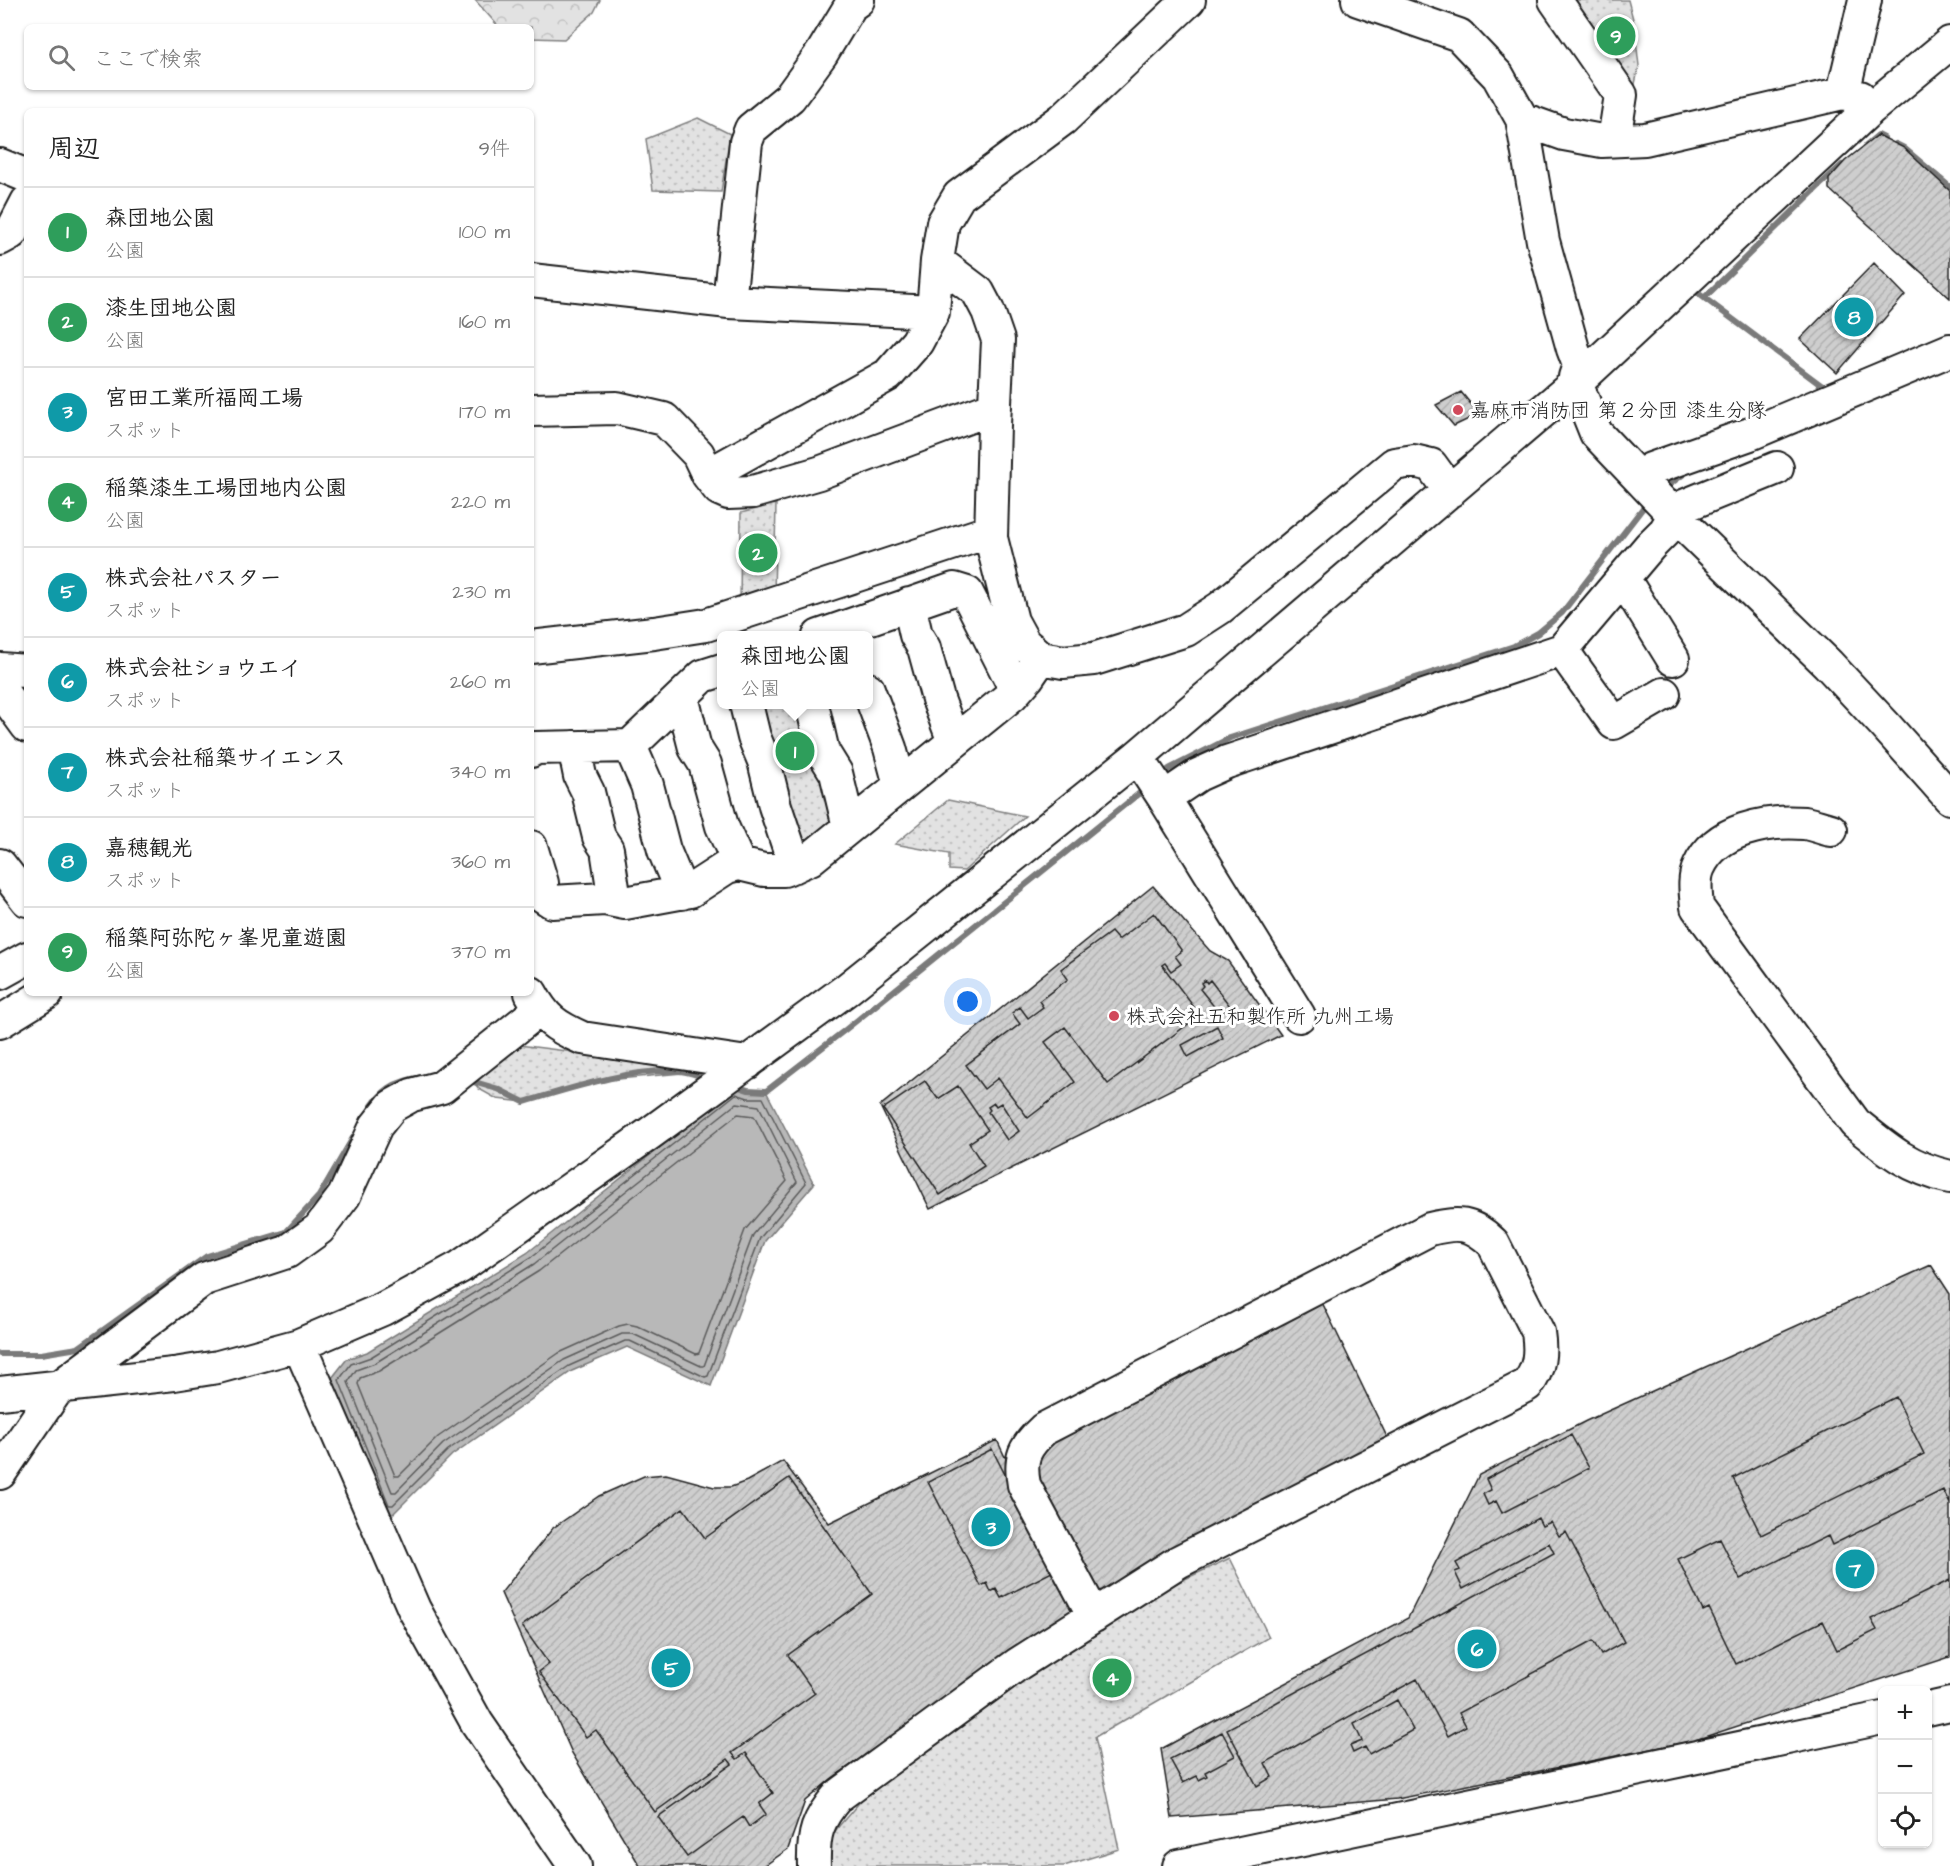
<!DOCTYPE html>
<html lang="ja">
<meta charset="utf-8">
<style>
:root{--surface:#fff;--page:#f2f2f2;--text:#222;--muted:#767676;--line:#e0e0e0;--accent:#db2777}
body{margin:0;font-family:"Architects Daughter","Klee One",sans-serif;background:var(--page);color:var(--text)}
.controls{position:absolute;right:18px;bottom:18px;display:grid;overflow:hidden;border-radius:9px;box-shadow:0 2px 4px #0004}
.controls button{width:54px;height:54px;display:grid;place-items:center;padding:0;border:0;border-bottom:2px solid var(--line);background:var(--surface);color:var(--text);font:30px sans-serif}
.you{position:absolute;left:968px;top:1002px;width:21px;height:21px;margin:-15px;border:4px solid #fff;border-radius:50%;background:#1a73e8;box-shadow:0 0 0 9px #1a73e833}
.badge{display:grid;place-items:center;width:39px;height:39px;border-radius:50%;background:var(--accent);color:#fff;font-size:20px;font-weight:700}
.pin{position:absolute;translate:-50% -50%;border:3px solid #fff;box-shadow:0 2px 6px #0006}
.popup{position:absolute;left:717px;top:631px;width:156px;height:78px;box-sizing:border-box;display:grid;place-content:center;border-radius:9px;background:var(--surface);filter:drop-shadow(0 2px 4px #0005);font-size:20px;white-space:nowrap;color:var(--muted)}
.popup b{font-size:22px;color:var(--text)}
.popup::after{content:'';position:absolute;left:50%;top:100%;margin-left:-12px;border:12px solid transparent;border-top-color:var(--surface)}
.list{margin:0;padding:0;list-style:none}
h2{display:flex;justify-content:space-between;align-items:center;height:78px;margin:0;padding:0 24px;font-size:26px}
h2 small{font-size:20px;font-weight:400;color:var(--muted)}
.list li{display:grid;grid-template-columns:39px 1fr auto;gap:18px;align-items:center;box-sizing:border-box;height:90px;padding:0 24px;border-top:2px solid var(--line)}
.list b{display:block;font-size:22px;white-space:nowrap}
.list p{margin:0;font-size:20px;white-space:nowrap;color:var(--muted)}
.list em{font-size:20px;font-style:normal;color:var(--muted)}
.icon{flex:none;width:33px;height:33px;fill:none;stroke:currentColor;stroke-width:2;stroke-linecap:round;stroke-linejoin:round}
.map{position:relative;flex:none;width:1950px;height:1866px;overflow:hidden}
.search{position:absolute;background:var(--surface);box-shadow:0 2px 4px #0004;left:24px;top:24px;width:510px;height:66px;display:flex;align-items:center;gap:15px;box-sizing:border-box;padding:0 21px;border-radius:9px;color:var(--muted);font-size:22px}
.panel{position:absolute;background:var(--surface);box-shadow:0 2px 4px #0004;left:24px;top:108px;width:510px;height:888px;border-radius:9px}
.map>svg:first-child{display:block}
</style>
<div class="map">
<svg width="1950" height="1866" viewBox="0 0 1950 1866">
<defs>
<pattern id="forest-crowns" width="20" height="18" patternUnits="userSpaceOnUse" patternTransform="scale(1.5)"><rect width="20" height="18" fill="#e2e2e2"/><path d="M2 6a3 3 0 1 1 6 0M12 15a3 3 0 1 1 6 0" fill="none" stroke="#c1c1c1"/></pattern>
<pattern id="park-dots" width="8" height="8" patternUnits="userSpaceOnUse" patternTransform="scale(1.5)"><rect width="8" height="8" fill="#e2e2e2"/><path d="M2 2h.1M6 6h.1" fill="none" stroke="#c1c1c1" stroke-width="1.8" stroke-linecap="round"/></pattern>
<pattern id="building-hatch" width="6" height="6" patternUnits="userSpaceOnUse" patternTransform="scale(1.5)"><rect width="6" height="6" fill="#cecece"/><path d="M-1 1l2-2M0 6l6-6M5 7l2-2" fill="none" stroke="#b0b0b0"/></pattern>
</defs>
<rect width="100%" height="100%" fill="#fff"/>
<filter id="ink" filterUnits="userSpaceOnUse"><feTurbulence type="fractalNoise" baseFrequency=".0167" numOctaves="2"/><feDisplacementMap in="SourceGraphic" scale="12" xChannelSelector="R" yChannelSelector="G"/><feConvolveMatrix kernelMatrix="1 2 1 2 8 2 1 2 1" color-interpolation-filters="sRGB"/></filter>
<g filter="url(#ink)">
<!-- forest -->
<path fill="url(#forest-crowns)" stroke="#7f7f7f" stroke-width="1.5" d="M 475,0 L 600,0 L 594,12 L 564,39 L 531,38 L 531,27 L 499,27 Z"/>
<!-- park -->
<path fill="url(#park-dots)" stroke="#7f7f7f" stroke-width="1.5" d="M 1573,0 L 1628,0 L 1634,23 L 1639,66 L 1633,93 Z
M 698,118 L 730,134 L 721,192 L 653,190 L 646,139 Z
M 776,504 L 774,594 L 740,608 L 741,513 Z
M 757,705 L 804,705 L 845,826 L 811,852 L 795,845 Z
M 948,800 L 1025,816 L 964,871 L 949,870 L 949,854 L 895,844 Z
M 519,1045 L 668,1064 L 693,1072 L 597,1081 L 524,1102 L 497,1099 L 479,1089 L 468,1075 Z
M 1230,1558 L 1269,1637 L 1095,1737 L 1119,1849 L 1064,1866 L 823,1866 L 823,1847 L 839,1826 L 864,1797 L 908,1758 L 963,1720 L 1126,1612 L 1170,1586 Z"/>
<!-- water -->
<path fill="#b8b8b8" stroke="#7a7a7a" stroke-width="1.5" d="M 737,1086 L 749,1092 L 766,1091 L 814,1184 L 765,1241 L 711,1386 L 627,1347 L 572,1371 L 452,1455 L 388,1519 L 332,1378 L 347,1359 L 367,1352 L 527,1253 Z"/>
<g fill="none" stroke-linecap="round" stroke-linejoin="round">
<!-- shore -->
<path stroke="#5a5a5a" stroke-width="1.5" d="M 736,1094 L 748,1098 L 763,1098 L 806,1183 L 760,1238 L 708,1376 L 705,1377 L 630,1341 L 625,1341 L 569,1366 L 448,1450 L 393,1505 L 389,1505 L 339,1380 L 351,1364 L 371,1357 L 530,1258 Z
M 737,1103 L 759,1106 L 797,1182 L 753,1235 L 704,1366 L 701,1366 L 633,1334 L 622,1334 L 564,1360 L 443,1444 L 396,1492 L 392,1492 L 348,1382 L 356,1370 L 375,1363 L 534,1264 Z
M 738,1114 L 754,1116 L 787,1181 L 745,1230 L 699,1353 L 696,1354 L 637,1326 L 628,1324 L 619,1326 L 559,1353 L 438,1437 L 399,1476 L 395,1476 L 358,1384 L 360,1378 L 379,1371 L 539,1271 Z"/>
<!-- stream -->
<path stroke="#7a7a7a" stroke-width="6" d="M 1896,144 L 1904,148 L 1950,187
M 1866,145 L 1878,135 L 1884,138
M 1699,294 L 1829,391
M 1704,298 L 1820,185 L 1842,165
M 1662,490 L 1685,473
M 1159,777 L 1169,769 L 1230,738 L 1514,646 L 1538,633 L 1562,613 L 1649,500
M 467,1080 L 498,1089 L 524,1102 C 572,1088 628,1069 678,1071 C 688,1071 699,1076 709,1078
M 733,1085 L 748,1090 L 766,1091 L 845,1030 L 1147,787
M 367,1114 C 380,1090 395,1081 422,1077
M 0,1354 L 41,1354 L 78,1348 L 207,1256 L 286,1232 L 319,1196 L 354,1136"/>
</g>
<!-- building -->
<path fill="url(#building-hatch)" stroke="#1c1c1c" stroke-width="1.5" d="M 1878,135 L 1904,148 L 1950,191 L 1950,298 L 1829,189 L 1829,179 L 1845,161 Z
M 1874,263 L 1905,295 L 1837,373 L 1800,339 Z
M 1461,392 L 1479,414 L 1454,426 L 1436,405 Z
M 1153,886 L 1210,951 L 1228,961 L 1281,1035 L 930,1209 L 880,1106 Z
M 1154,913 L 1182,951 L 1175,956 L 1181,964 L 1171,971 L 1165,963 L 1162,965 L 1200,1015 L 1108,1084 L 1065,1027 L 1045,1042 L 1075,1082 L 1028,1118 L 998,1078 L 984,1089 L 966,1065 L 1020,1024 L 1012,1013 L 1020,1007 L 1028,1018 L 1043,1007 L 1039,1001 L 1068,979 L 1061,969 L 1111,932 L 1118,940 Z
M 1205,980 L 1207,983 L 1210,980 L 1230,1006 L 1220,1014 L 1200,989 L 1203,986 L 1201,983 Z
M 1217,1026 L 1223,1038 L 1188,1057 L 1182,1045 Z
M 925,1081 L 938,1099 L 958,1086 L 988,1130 L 969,1143 L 984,1166 L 940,1195 L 883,1109 Z
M 994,1103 L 996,1106 L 1001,1103 L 1019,1131 L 1007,1140 L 988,1112 L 990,1110 L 988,1107 Z
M 1931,1265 L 1950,1294 L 1950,1657 L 1692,1741 L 1397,1799 L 1172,1818 L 1161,1749 L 1408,1618 L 1479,1475 L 1586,1421 Z
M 1318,1294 L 1387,1437 L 1050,1624 L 831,1779 L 805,1801 L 788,1849 L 764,1866 L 640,1866 L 572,1753 L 501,1593 L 553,1528 L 599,1496 L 644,1476 L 666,1474 L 714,1487 L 731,1487 L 747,1481 L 783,1461 L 829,1523 L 997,1440 L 1005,1457 Z
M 1896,1397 L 1924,1454 L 1761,1535 L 1733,1478 Z
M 1571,1435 L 1589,1468 L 1502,1513 L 1496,1501 L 1488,1505 L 1483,1494 L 1491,1490 L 1486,1479 Z
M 992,1449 L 1054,1571 L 1001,1598 L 996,1589 L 991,1592 L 987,1583 L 981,1586 L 928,1482 Z
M 789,1478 L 872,1594 L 788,1655 L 815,1693 L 732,1753 L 737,1759 L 746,1753 L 773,1793 L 759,1804 L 766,1814 L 749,1827 L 743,1817 L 687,1857 L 658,1817 L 732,1764 L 728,1759 L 655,1812 L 596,1730 L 586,1737 L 539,1672 L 549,1664 L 522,1626 L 683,1508 L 705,1538 Z
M 1943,1490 L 1950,1504 L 1950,1580 L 1871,1619 L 1877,1630 L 1837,1650 L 1823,1621 L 1736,1664 L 1709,1608 L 1703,1611 L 1678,1559 L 1720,1539 L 1740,1579 L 1828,1536 L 1832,1545 Z
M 1538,1518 L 1542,1526 L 1551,1522 L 1559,1536 L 1566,1532 L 1624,1642 L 1601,1655 L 1593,1641 L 1459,1713 L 1466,1726 L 1448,1736 L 1417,1679 L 1265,1763 L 1272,1777 L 1257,1786 L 1227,1729 L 1554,1553 L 1549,1543 L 1463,1589 L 1455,1572 L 1460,1570 L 1456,1563 Z
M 1397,1700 L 1413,1730 L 1369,1754 L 1365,1747 L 1353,1753 L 1350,1746 L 1362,1741 L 1354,1724 Z
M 1222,1732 L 1235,1756 L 1205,1772 L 1207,1776 L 1199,1780 L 1197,1776 L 1183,1783 L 1170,1759 Z"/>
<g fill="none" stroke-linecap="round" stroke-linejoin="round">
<defs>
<path id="minor" d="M 1358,0 L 1459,35 L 1498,76 L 1522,119 L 1543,241 L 1573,349 L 1579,365 L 1575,377 L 1576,383 L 1596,433 L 1675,516 L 1828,664 L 1884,724 L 1950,798
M 1555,0 L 1621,95 L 1614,140
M 1843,93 L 1865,0
M 1522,119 L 1564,134 L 1602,141 L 1645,139 L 1843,93 L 1860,97 L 1869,110
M 0,165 L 27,176
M 0,239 L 11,233 L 27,202
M 937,261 L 978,292 L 988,311 L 998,340 L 994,425 L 991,538 L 1012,621 L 1024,643 L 1041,658 L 1063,662 L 1094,659 L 1186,630 L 1220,608 L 1394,464 L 1414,461 L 1431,465 L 1450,491
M 531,280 L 729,302 L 933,312
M 729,302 L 746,142 L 751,129 L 790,97 L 822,53 L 851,5 L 858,0
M 531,410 L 617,408 L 664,419 L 698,454 L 708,475 L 719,489 L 728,493 L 753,492 L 819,473 L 995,407
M 708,475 L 888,375 L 917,342 L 933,312 L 937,261 L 943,223 L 959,196 L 1063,119 L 1189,0
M 1644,483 L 1651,469 L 1750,434 L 1950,350
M 1623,578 L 1673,659
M 909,604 L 916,635 L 924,648 L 938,699 L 954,742
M 819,636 L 954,589 L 967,593 L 1016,690
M 531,647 L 654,633 L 706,625 L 991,531
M 1562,650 L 1614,723 L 1664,694
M 0,669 L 27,671
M 0,689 L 27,726
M 868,689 L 890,748 L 900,785
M 682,697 L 695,748 L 705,764 L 722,826 L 739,864
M 746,704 L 754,737 L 764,761 L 775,806 L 795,866
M 812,704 L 823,752 L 836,773 L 849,827
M 630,746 L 647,785 L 664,850 L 682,893
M 574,747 L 580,776 L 588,792 L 599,837 L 607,849 L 615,901
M 531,751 L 535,748 L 630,746 L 703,676 L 722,670
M 1137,757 L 1164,798 L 1299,1016
M 1164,798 L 1198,775 L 1227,762 L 1562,650 L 1650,546 L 1665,531 L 1679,508 L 1777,468
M 1831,830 C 1822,828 1812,824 1804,823 C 1767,820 1716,829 1699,867 C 1693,879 1696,894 1697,907 L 1855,1123 C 1887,1149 1909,1168 1950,1177
M 531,847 L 542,883 L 540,894
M 0,865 L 27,900
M 531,881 L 540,894 L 552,902 L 605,899 L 625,903 L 690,891 L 727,867 L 739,864 L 764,870 L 784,870 L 810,859 L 1012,695 L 1028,677 L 1041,658
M 0,973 L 27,958
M 531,993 C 545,1019 555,1026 582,1038 L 747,1063
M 0,1022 L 47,993
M 299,1345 L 414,1609 L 477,1723 L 575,1866
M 0,1393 L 174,1374 L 218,1367 L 299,1345 L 383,1309 L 460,1267 L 649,1134 L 846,990 L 1137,757 L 1576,383 L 1869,110 L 1950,43
M 0,1473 L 58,1388 L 204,1279 L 287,1252 L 319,1229 L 344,1196 L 376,1126 L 392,1106 L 412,1095 L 442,1087 L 540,1009
M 1928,1709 L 1950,1704
M 814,1866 C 813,1834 817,1820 838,1796 L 1018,1664 L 1178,1562 L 1527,1385 C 1540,1369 1541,1352 1538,1332 L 1493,1243 C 1472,1222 1457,1222 1430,1229 L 1044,1429 C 1024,1447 1019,1458 1024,1485 L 1094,1616
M 1179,1866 L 1882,1718"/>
</defs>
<!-- minor casing -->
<use href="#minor" stroke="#1c1c1c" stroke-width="36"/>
<!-- minor -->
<use href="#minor" stroke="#fff" stroke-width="32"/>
</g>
</g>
<!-- markers -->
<g fill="#d1495b" stroke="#fff" stroke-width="2">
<circle cx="1458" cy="410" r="6"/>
<circle cx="1114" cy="1016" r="6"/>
</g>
<g text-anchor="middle" stroke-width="6" stroke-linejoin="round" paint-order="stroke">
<!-- poi labels -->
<g font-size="20" fill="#1c1c1c" stroke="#fff" text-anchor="start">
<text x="1470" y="417">嘉麻市消防団 第２分団 漆生分隊</text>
<text x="1126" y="1023">株式会社五和製作所 九州工場</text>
</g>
</g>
</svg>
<div class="controls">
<button>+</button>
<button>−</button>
<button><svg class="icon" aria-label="locate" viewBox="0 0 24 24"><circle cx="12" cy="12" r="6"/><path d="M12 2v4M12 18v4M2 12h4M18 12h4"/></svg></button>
</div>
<div class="you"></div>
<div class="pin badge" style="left:795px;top:751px;background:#2e9e5b">1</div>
<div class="popup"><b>森団地公園</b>公園</div>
<div class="pin badge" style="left:758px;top:553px;background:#2e9e5b">2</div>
<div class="pin badge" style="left:991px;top:1527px;background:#0f9aa8">3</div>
<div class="pin badge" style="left:1112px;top:1678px;background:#2e9e5b">4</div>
<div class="pin badge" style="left:671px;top:1668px;background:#0f9aa8">5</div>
<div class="pin badge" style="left:1477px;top:1649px;background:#0f9aa8">6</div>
<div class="pin badge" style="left:1855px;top:1569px;background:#0f9aa8">7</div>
<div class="pin badge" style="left:1854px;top:317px;background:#0f9aa8">8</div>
<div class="pin badge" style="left:1616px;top:36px;background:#2e9e5b">9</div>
<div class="search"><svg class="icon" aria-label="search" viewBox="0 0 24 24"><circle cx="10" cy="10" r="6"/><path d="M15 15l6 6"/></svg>ここで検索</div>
<section class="panel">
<h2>周辺<small>9件</small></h2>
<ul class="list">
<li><span class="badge" style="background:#2e9e5b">1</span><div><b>森団地公園</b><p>公園</p></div><em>100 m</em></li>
<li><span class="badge" style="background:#2e9e5b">2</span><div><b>漆生団地公園</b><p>公園</p></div><em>160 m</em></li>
<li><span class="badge" style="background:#0f9aa8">3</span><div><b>宮田工業所福岡工場</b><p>スポット</p></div><em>170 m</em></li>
<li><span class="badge" style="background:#2e9e5b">4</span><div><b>稲築漆生工場団地内公園</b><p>公園</p></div><em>220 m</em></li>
<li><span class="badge" style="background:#0f9aa8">5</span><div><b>株式会社パスター</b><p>スポット</p></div><em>230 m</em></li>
<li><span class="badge" style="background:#0f9aa8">6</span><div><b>株式会社ショウエイ</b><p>スポット</p></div><em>260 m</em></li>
<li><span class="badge" style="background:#0f9aa8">7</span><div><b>株式会社稲築サイエンス</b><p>スポット</p></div><em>340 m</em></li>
<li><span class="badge" style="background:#0f9aa8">8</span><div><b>嘉穂観光</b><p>スポット</p></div><em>360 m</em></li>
<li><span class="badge" style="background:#2e9e5b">9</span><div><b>稲築阿弥陀ヶ峯児童遊園</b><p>公園</p></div><em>370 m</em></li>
</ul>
</section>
</div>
